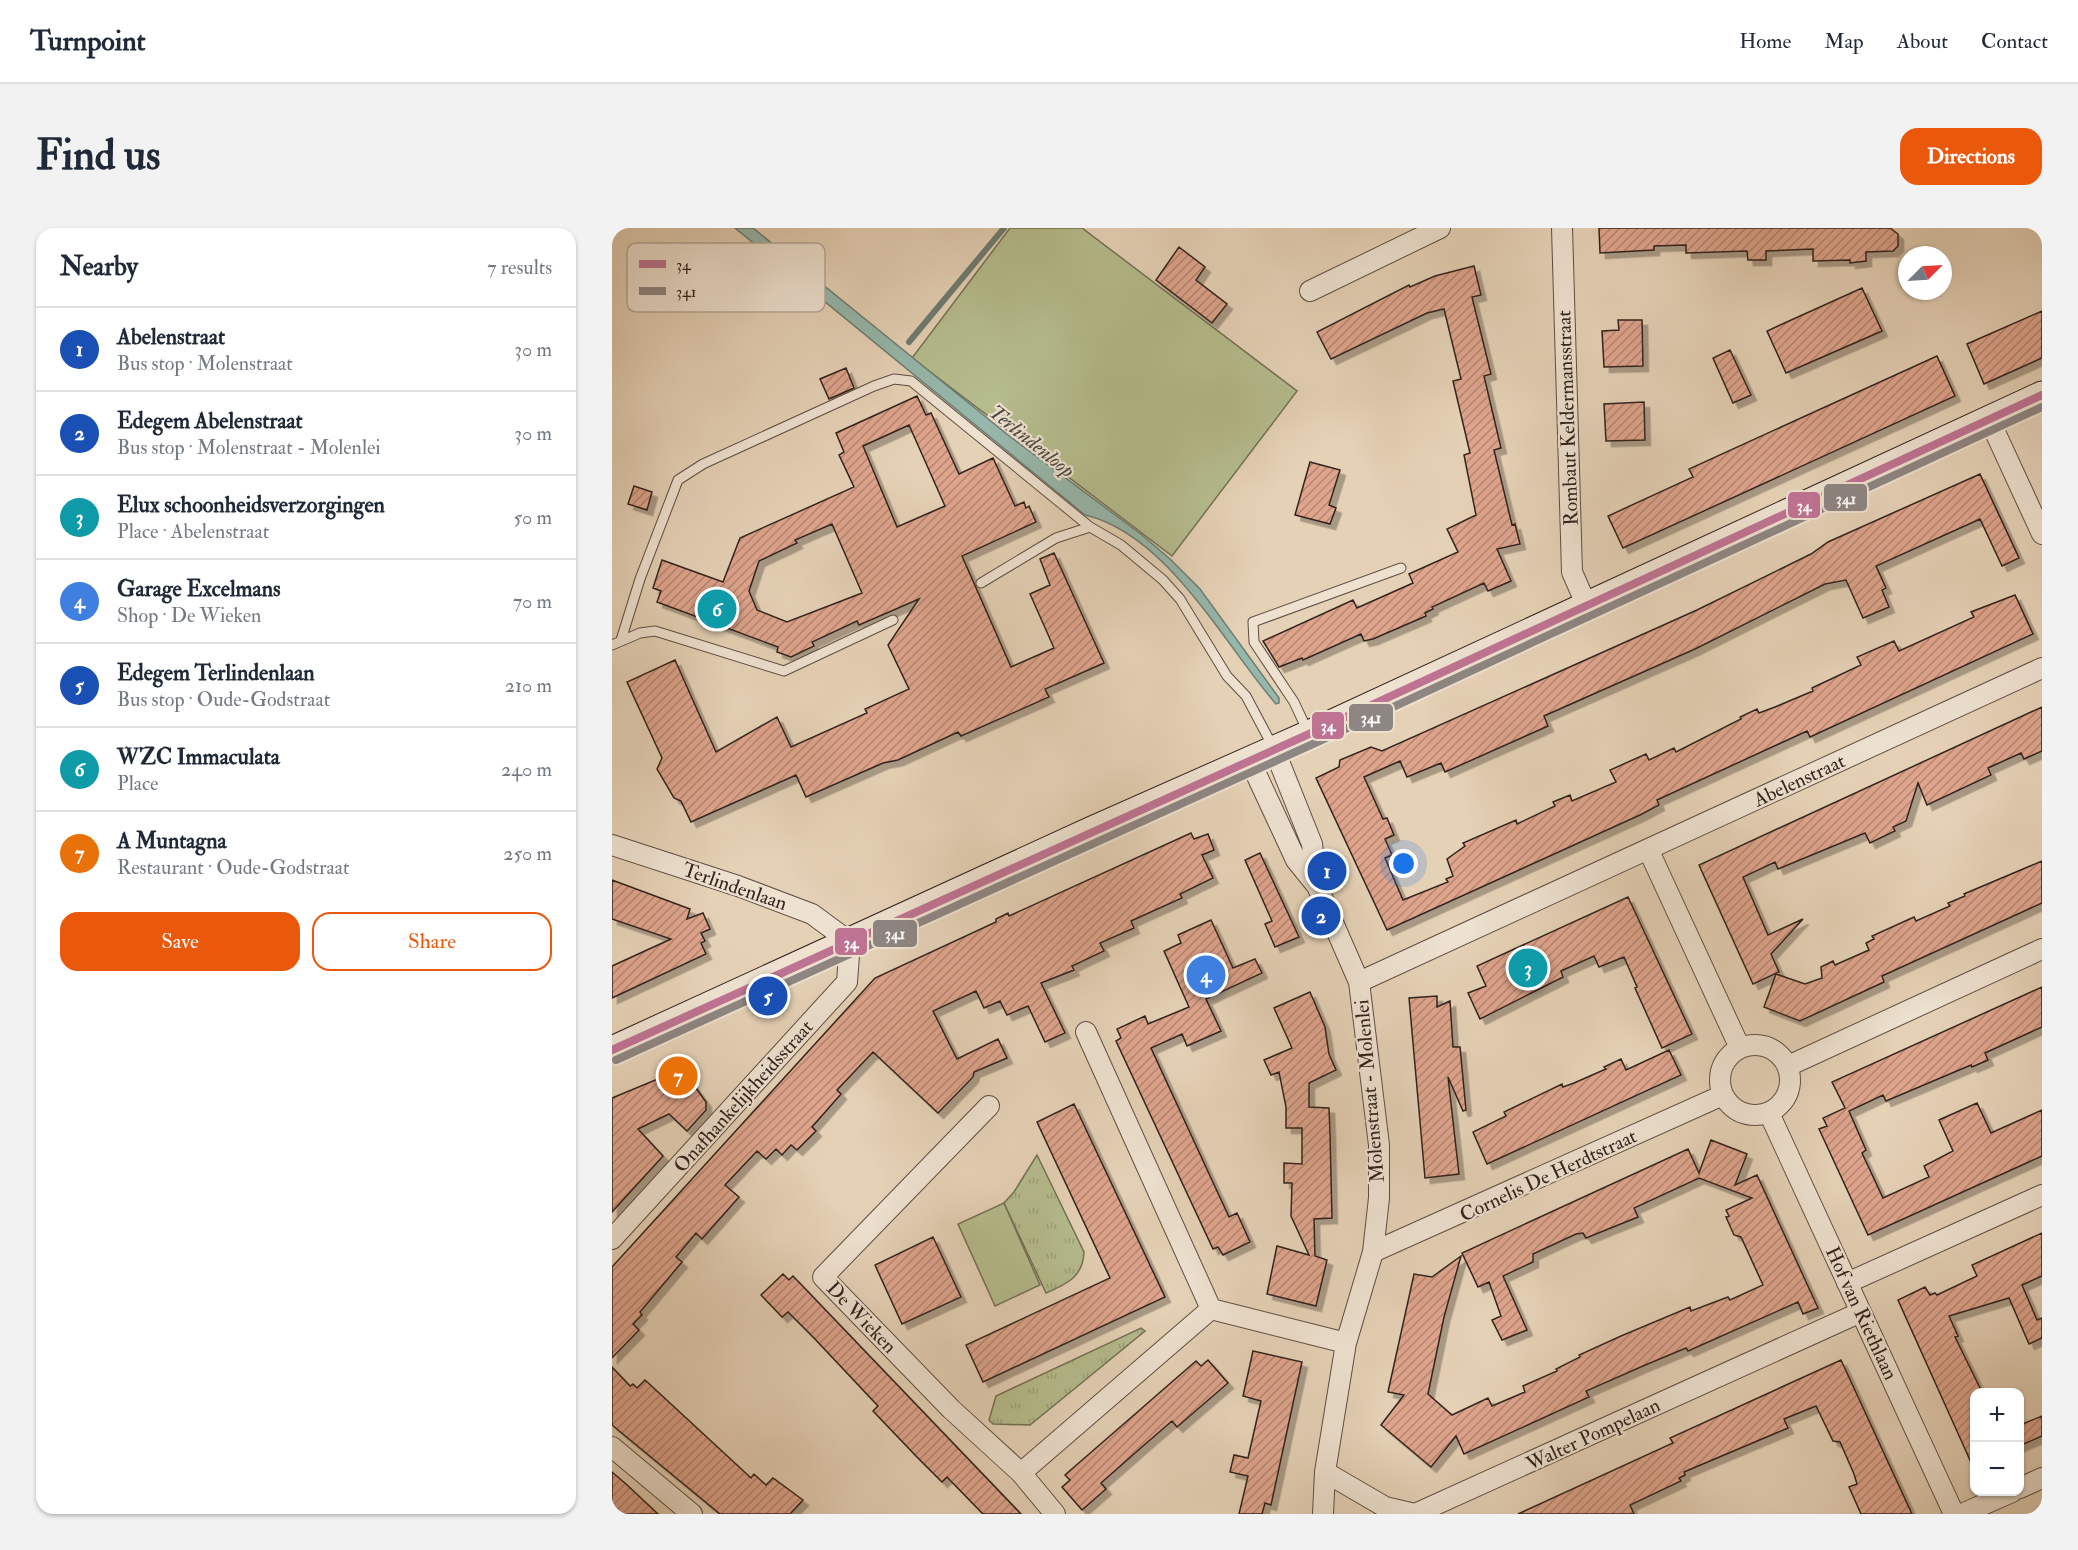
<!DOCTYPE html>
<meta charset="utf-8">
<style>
:root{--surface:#fff;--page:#f2f2f3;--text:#1f2937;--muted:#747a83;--line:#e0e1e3;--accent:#ea580c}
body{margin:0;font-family:"IM FELL Double Pica",serif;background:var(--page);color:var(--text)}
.controls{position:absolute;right:18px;bottom:18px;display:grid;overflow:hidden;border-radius:12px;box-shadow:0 2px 4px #0004}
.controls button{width:54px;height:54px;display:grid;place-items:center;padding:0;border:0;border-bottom:2px solid var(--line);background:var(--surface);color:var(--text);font:30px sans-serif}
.compass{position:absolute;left:1286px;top:18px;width:54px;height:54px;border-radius:50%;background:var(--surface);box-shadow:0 2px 4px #0004;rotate:66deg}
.you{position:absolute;left:792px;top:636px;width:21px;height:21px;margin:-15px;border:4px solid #fff;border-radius:50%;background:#1a73e8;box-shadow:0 0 0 9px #1a73e833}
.badge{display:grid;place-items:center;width:39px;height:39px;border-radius:50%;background:var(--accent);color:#fff;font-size:20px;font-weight:700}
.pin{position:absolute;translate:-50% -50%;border:3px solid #fff;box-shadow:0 2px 6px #0006}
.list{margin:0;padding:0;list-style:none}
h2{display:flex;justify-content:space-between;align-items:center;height:78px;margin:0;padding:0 24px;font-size:26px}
h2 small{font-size:20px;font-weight:400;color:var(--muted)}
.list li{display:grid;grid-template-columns:39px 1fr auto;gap:18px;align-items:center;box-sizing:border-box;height:84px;padding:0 24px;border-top:2px solid var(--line)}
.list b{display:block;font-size:22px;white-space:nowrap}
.list p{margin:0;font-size:20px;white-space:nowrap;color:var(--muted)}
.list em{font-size:20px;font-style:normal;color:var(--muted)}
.actions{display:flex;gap:12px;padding:18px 24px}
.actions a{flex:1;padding:14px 0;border:2px solid var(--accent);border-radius:18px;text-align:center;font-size:21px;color:var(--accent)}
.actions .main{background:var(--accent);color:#fff}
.map{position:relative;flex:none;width:1430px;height:1286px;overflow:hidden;border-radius:18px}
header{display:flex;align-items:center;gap:36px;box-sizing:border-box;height:84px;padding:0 30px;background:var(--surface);border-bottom:2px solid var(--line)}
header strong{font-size:28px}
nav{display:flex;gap:33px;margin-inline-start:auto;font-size:21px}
.intro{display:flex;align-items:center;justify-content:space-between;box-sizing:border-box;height:144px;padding:0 36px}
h1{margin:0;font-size:42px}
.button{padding:15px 27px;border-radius:18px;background:var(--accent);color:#fff;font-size:21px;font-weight:700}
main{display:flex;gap:36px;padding:0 36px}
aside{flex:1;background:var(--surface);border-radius:18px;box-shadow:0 2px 4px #0004}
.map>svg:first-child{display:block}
</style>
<header>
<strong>Turnpoint</strong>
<nav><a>Home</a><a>Map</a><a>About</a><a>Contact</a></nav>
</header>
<div class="intro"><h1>Find us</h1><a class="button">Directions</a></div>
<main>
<aside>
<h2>Nearby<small>7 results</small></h2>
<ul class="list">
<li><span class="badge" style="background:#1a4fb4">1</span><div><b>Abelenstraat</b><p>Bus stop · Molenstraat</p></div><em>30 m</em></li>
<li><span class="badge" style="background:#1a4fb4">2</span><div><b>Edegem Abelenstraat</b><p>Bus stop · Molenstraat - Molenlei</p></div><em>30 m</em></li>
<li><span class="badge" style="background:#0f9aa8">3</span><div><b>Elux schoonheidsverzorgingen</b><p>Place · Abelenstraat</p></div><em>50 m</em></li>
<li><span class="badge" style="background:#3f7fe0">4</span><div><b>Garage Excelmans</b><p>Shop · De Wieken</p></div><em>70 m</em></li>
<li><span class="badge" style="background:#1a4fb4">5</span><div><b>Edegem Terlindenlaan</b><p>Bus stop · Oude-Godstraat</p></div><em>210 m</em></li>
<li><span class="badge" style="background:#0f9aa8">6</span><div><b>WZC Immaculata</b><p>Place</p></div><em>240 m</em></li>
<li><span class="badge" style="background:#e8710a">7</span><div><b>A Muntagna</b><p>Restaurant · Oude-Godstraat</p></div><em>250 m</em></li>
</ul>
<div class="actions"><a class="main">Save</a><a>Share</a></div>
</aside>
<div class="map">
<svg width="1430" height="1286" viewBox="0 0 1430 1286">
<defs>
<pattern id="park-tufts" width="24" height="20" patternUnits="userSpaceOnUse" patternTransform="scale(1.5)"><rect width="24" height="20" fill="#b5bc8d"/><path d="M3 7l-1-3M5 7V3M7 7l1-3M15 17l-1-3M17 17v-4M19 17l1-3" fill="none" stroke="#9ca179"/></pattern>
<pattern id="building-hatch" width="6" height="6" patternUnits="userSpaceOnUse" patternTransform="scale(1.5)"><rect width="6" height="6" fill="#dea48c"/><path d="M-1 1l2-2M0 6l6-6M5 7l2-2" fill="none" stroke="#b58572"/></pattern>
<filter id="shadow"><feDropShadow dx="5.5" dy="5.5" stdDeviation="0" flood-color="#0004"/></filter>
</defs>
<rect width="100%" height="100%" fill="#e5d1b6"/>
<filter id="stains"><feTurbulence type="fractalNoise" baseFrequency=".00333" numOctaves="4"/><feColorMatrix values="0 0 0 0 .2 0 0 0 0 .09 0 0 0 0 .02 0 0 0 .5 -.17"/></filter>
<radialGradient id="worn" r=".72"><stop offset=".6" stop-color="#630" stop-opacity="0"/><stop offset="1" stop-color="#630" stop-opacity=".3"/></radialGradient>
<!-- grass -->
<path fill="#b5bc8d" stroke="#747055" stroke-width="1.5" d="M 398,0 L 470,0 L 685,163 L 560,328 L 300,130 Z
M 392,975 L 428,1057 L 383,1078 L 346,996 Z"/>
<!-- park -->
<path fill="url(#park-tufts)" stroke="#747055" stroke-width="1.5" d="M 425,927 L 472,1024 C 471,1049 455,1056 434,1065 L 392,975 L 402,964 Z
M 529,1100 L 533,1103 L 418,1197 L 381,1196 L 377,1192 L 384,1168 Z"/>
<!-- water -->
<path fill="#96b7ab" stroke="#6e7c72" stroke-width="1.5" d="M 123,0 L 141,0 L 396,207 L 530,307 L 558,331 L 588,361 L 667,470 L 667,475 L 664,476 C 612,416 555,306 473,287 Z"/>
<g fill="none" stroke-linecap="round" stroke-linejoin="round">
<!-- stream -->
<path stroke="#6e7c72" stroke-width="6" d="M 297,114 L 392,0"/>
</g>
<!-- building -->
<path fill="url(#building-hatch)" stroke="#32231d" stroke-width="1.5" fill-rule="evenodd" filter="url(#shadow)" d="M 987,0 L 1278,0 L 1286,6 L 1286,18 L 1281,23 L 1254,24 L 1254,33 L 1238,35 L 1238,32 L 1201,33 L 1201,21 L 1154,23 L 1154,32 L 1136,32 L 1135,23 L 1074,25 L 1074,17 L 1042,18 L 1042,22 L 988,25 Z
M 567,19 L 593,39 L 584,52 L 615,76 L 600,95 L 544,52 Z
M 862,38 L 869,67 L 860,69 L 879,146 L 872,148 L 889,220 L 882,222 L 900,297 L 903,296 L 908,316 L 885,321 L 899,353 L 876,363 L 872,355 L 820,379 L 821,381 L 813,385 L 814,388 L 761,411 L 752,413 L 749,406 L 691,432 L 690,430 L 667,439 L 651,413 L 741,372 L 745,380 L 801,355 L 797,346 L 846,324 L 835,301 L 864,287 L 852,227 L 858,225 L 841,153 L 849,151 L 832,81 L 815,85 L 719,131 L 705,104 L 797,57 L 798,59 L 823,48 Z
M 1250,60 L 1270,103 L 1174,145 L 1155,103 Z
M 1430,83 L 1430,130 L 1372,156 L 1355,116 Z
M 1006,92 L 1030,92 L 1031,138 L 992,139 L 990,103 L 1007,102 Z
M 1118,122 L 1139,167 L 1121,175 L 1101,130 Z
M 1325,128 L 1343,168 L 1011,320 L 996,288 L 1081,249 L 1077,241 Z
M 234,140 L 242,160 L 217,171 L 208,151 Z
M 305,168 L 314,187 L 319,185 L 347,246 L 381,230 L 403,278 L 412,274 L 414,280 L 417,278 L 424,294 L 350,328 L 399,439 L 442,420 L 418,366 L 438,357 L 428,331 L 442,325 L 492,435 L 433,461 L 437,469 L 349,508 L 346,504 L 286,532 L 271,535 L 194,569 L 184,547 L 79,594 L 69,573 L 62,570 L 45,541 L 50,530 L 15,454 L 63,432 L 104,524 L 165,489 L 179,519 L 255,485 L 253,481 L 297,461 L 276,417 L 307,371 L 247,397 L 245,393 L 200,414 L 202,418 L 179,429 L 165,424 L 166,419 L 45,374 L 49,363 L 41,360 L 50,332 L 111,354 L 128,310 L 242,259 L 227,227 L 232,224 L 224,205 ZM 297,197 L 333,278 L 285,299 L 251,218 ZM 220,296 L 250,365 L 175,394 L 145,382 L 137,363 L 147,333 L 185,315 L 183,312 Z
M 1032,174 L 1033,212 L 994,213 L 992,176 Z
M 698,234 L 728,242 L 717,277 L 724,280 L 718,296 L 683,287 Z
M 1368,246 L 1407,330 L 1390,338 L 1368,291 L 1264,338 L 1274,360 L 1270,362 L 1277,379 L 1251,390 L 1234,352 L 1213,356 L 1083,421 L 932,488 L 936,498 L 833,544 L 829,535 L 795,549 L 788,533 L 752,549 L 771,591 L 775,590 L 782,607 L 773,611 L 780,627 L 773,630 L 791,672 L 836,654 L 834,651 L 841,648 L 835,631 L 853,618 L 851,615 L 904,592 L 905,596 L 943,578 L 941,574 L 958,567 L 960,573 L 1004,554 L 998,542 L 1034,526 L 1037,532 L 1062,520 L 1064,524 L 1129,491 L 1128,489 L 1145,481 L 1147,485 L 1163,479 L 1201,463 L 1200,460 L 1249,437 L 1245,429 L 1282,413 L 1287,423 L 1362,389 L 1359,384 L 1403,367 L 1421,406 L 1198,509 L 1195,503 L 1045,572 L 1047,577 L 1028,587 L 775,702 L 704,550 L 727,539 L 728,532 L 759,519 L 770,523 L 1085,382 L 1199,326 L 1216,314 Z
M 22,258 L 40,264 L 35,282 L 16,276 Z
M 1430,479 L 1430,523 L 1412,531 L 1409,525 L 1376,540 L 1379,547 L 1315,577 L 1306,555 L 1294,593 L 1281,599 L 1283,603 L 1258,615 L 1253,605 L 1166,641 L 1163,634 L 1131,649 L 1156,707 L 1191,691 L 1159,726 L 1167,744 L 1141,756 L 1087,637 Z
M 579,605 L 582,611 L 596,606 L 602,622 L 590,627 L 601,650 L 568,666 L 570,670 L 519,693 L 522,700 L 488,715 L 492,723 L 460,738 L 462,742 L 429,755 L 453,805 L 433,814 L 416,778 L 395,787 L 388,773 L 372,780 L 364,763 L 321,783 L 345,831 L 386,811 L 395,830 L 362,844 L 361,849 L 326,885 L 261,824 L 225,862 L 229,866 L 200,899 L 204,903 L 185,922 L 179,917 L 170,927 L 164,921 L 154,931 L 145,923 L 113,957 L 127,969 L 90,1011 L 84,1005 L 64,1029 L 70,1034 L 28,1084 L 30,1087 L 21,1096 L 27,1102 L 0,1130 L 0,1039 L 263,750 L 384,694 L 384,691 L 396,685 L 397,688 Z
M 648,625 L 687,709 L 663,719 L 653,696 L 660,693 L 633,632 Z
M 1430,633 L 1430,675 L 1270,748 L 1272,754 L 1188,793 L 1152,779 L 1164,746 L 1193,756 L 1210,750 L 1209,739 L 1221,733 L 1223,737 L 1257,722 L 1254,715 L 1262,711 L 1260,708 L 1302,689 L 1304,693 L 1338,678 L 1336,675 L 1353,668 L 1352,666 Z
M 0,652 L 78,681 L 75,691 L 91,685 L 98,701 L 89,705 L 93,713 L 89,715 L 94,726 L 0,770 L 0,738 L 59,711 L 0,691 Z
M 1016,669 L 1080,806 L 1050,820 L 1023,760 L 1025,759 L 1012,729 L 987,739 L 982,728 L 949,743 L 951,749 L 868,791 L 856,765 L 874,758 L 865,738 Z
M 599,692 L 621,740 L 643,731 L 650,745 L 594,771 L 609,803 L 575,818 L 570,806 L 539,820 L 617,989 L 625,985 L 638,1014 L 611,1027 L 606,1019 L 601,1021 L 504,813 L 509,810 L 505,801 L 533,788 L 536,796 L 577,779 L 552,723 L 569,715 L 566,707 Z
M 1430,759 L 1430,799 L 1373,825 L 1376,832 L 1360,839 L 1359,837 L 1274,873 L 1271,867 L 1237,883 L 1254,922 L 1250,925 L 1271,970 L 1317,949 L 1312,938 L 1341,923 L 1327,892 L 1365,875 L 1379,905 L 1430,882 L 1430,928 L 1256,1007 L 1207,901 L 1215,898 L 1211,890 L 1233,880 L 1220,854 Z
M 698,764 L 713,799 L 717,826 L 724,842 L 697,855 L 697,879 L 717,880 L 718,906 L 720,990 L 702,991 L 703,1028 L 715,1032 L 704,1078 L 655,1066 L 665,1018 L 697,1027 L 679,988 L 680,955 L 672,955 L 672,935 L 690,936 L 690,900 L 674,900 L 674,879 L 667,844 L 659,847 L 652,832 L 680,820 L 662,780 Z
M 825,768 L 825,779 L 838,773 L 841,819 L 848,819 L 854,882 L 851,883 L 836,849 L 847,946 L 813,950 L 797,770 Z
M 1057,822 L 1069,847 L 875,936 L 861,904 L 894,888 L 892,884 L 950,856 L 951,859 L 962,855 L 994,841 L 992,839 L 1009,831 L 1014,842 Z
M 65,843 L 73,845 L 94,874 L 94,882 L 75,903 L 57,886 L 26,901 L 51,928 L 0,984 L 0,870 Z
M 462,876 L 553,1069 L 371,1154 L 354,1117 L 498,1050 L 425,894 Z
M 1099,912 L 1135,926 L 1123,957 L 1145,947 L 1206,1080 L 1191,1086 L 1186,1074 L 1076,1123 L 1074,1120 L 1031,1138 L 974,1163 L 977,1169 L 852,1226 L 844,1208 L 819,1239 L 769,1197 L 792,1167 L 776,1164 L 802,1046 L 820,1049 L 849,1028 L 832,1089 L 816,1166 L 840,1187 L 876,1170 L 880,1178 L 913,1164 L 911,1158 L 945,1143 L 944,1141 L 968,1129 L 967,1127 L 1009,1108 L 1078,1079 L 1079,1083 L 1116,1069 L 1118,1072 L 1151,1057 L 1129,1009 L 1122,1007 L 1114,989 L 1117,988 L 1114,982 L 1140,970 L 1087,950 L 1022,980 L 1026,989 L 974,1010 L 971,1005 L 964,1006 L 921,1026 L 921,1034 L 891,1048 L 915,1102 L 890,1112 L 880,1092 L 889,1088 L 877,1054 L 866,1059 L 850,1025 L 1076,921 L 1087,945 Z
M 1430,1005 L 1430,1048 L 1410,1057 L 1425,1092 L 1430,1090 L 1430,1110 L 1417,1116 L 1397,1070 L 1337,1088 L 1346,1108 L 1343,1109 L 1370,1164 L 1362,1164 L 1362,1241 L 1286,1072 L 1313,1059 L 1318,1067 L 1323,1065 L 1325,1067 L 1365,1048 L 1360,1037 Z
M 321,1009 L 349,1069 L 290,1096 L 263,1037 Z
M 171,1046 L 177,1052 L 181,1048 L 409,1286 L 371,1286 L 335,1249 L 330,1254 L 304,1228 L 261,1183 L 266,1178 L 202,1110 L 176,1084 L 170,1089 L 149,1067 Z
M 641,1123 L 690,1134 L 659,1277 L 653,1275 L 650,1286 L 627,1286 L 636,1248 L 618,1244 L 622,1227 L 636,1230 L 649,1173 L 631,1168 Z
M 596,1132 L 616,1155 L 565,1199 L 560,1193 L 531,1218 L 489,1255 L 494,1261 L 470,1282 L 450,1259 L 458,1252 L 453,1247 L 584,1133 L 589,1138 Z
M 1229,1132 L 1300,1286 L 1249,1286 L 1237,1259 L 1245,1256 L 1242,1246 L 1228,1214 L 1221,1213 L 1204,1178 L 1172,1191 L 1176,1200 L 1072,1244 L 1073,1247 L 1067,1250 L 1069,1253 L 1018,1277 L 1022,1286 L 906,1286 L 1061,1215 L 1058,1210 Z
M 0,1139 L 18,1158 L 21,1156 L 25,1160 L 33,1152 L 139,1250 L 142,1246 L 154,1257 L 161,1250 L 191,1272 L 178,1286 L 108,1286 L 0,1197 Z
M 1430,1188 L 1430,1208 L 1407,1218 L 1408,1197 Z
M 0,1244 L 14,1256 L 46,1286 L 0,1286 Z"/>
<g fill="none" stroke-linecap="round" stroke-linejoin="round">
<defs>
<path id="lane" d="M 369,355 L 444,310 L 478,299
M 9,412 L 28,351 L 66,252 L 91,236 L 262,158 L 282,151 L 299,153 L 478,299 L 509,317 L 551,352 L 568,371 L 615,448 L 634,468 L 661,519
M 0,417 L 28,405 L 43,403 L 172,443 L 281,392
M 696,504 L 682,474 L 642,414 L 641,394 L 789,340"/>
<path id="street" d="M 950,0 L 960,344 L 974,376
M 698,63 L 828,0
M 1377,191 L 1430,306
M 662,521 L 700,616 L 705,658
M 638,533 L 684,632 L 705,658 L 747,754 L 767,917 L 767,970 L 761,1024 L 734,1115 L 713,1244 L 711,1286
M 0,617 L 126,658 L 200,686 L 238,714 L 235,754 L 0,1011
M 1036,621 L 1128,820
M 747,754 L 1430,440
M 474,804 L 599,1081
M1108 852a35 35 0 1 1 70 0a35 35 0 1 1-70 0Z
M 1176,838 L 1430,721
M 377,878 L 211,1049 L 339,1181 L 409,1245 L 599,1081 L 734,1115
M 1157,885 L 1342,1286
M 761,1024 L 1111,867
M 1235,1055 L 1430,967
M 0,1219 L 80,1286
M 713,1244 L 773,1279 L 803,1286 L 1249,1084
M 409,1245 L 443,1286
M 1408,1260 L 1430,1250
M 1350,1286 L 1400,1264"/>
<path id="secondary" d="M 0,822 L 478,603 L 697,506 L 1430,167"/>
</defs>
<!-- lane casing -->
<use href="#lane" stroke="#5f4e43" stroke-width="11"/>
<!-- street casing -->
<use href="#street" stroke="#5f4e43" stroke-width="22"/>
<!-- secondary casing -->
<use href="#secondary" stroke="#32231d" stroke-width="29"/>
<!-- lane -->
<use href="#lane" stroke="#eee1d0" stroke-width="9"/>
<!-- street -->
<use href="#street" stroke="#eee1d0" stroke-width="20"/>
<!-- secondary -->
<use href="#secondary" stroke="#eee1d0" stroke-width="27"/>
<defs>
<path id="bus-1" d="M 0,822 L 697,506 L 1430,167"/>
<path id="bus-2" d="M 4,832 L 701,516 L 1430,179"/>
</defs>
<!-- bus-1 casing -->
<use href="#bus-1" stroke="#eee1d0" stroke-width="12"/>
<!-- bus-2 casing -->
<use href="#bus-2" stroke="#eee1d0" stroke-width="12"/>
<!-- bus-1 -->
<use href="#bus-1" stroke="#bf7393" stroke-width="8"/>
<!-- bus-2 -->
<use href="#bus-2" stroke="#8e8683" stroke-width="8"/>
</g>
<g text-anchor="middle" stroke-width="4.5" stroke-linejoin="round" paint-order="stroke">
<!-- street labels -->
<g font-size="20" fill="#32231d" stroke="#eee1d0">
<text transform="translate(955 190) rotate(-92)" y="7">Rombaut Keldermansstraat</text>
<text transform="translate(1187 552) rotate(-25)" y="7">Abelenstraat</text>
<text transform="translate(123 658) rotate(19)" y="7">Terlindenlaan</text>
<text transform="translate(757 863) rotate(-95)" y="7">Molenstraat - Molenlei</text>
<text transform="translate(131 868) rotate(-48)" y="7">Onafhankelijkheidsstraat</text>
<text transform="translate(936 947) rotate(-25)" y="7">Cornelis De Herdtstraat</text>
<text transform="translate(1250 1085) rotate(65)" y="7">Hof van Riethlaan</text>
<text transform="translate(250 1089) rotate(46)" y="7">De Wieken</text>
<text transform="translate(981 1206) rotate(-25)" y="7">Walter Pompelaan</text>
</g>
<!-- water labels -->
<g font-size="21" font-style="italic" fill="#4b4840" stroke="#eee1d0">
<text transform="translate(420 213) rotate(39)" y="7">Terlindenloop</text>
</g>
</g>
<!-- legend -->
<rect x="15" y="15" width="198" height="69" rx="9" fill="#eee1d0" stroke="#b6a89a" stroke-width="1.5"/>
<rect x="27" y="32" width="27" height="8" fill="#bf7393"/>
<rect x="27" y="59" width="27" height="8" fill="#8e8683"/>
<g font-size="16" fill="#32231d">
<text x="64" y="42">34</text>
<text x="64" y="69">341</text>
</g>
<g stroke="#eee1d0" stroke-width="2">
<rect x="1211" y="255" width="45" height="29" rx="6" fill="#8e8683"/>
<rect x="1175" y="263" width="34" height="28" rx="6" fill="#bf7393"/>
<rect x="736" y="475" width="46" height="29" rx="6" fill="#8e8683"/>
<rect x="699" y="483" width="34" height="29" rx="6" fill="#bf7393"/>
<rect x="260" y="691" width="46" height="29" rx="6" fill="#8e8683"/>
<rect x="222" y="699" width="34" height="29" rx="6" fill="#bf7393"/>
</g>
<g font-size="16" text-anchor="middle" font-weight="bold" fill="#fff">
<text x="1234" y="276">341</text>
<text x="1192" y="283">34</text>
<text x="759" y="495">341</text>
<text x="716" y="503">34</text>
<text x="283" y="711">341</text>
<text x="239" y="720">34</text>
</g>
<rect width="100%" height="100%" filter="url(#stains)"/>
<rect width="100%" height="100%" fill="url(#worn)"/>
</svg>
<div class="controls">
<button>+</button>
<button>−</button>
</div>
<svg class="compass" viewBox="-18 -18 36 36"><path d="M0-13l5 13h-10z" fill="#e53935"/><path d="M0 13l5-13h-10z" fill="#747a83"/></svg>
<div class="you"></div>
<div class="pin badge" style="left:715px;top:643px;background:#1a4fb4">1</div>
<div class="pin badge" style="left:709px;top:688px;background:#1a4fb4">2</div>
<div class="pin badge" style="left:916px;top:740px;background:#0f9aa8">3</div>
<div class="pin badge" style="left:594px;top:747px;background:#3f7fe0">4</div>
<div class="pin badge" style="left:156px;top:768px;background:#1a4fb4">5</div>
<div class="pin badge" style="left:105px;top:381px;background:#0f9aa8">6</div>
<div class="pin badge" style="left:66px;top:848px;background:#e8710a">7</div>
</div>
</main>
